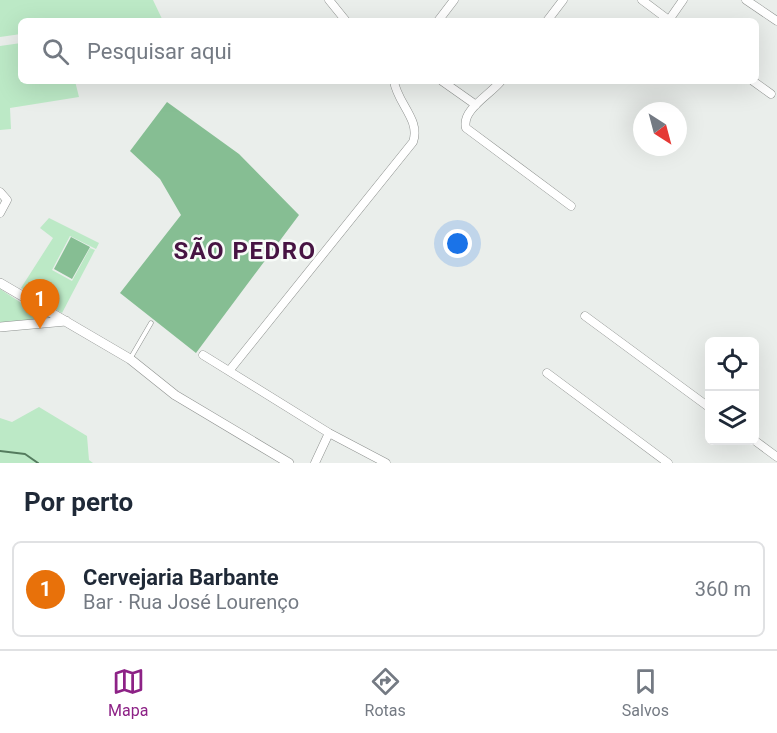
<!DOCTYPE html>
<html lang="pt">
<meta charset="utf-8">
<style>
:root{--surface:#fff;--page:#f2f2f3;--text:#1f2937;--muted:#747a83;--line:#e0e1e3;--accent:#8d2286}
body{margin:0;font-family:Roboto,sans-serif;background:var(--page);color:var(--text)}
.controls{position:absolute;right:18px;bottom:18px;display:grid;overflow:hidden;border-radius:9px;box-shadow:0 6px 24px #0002}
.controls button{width:54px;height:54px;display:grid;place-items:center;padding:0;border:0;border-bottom:2px solid var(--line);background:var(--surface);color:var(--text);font:30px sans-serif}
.compass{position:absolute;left:633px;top:102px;width:54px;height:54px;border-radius:50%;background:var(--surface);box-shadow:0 6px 24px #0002;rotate:144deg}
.you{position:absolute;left:458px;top:244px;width:21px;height:21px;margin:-15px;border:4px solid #fff;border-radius:50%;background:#1a73e8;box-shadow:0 0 0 9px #1a73e833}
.badge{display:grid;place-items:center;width:39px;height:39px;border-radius:50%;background:var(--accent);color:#fff;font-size:20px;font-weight:700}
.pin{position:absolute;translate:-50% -50px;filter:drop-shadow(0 2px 3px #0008)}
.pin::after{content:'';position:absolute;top:32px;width:21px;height:18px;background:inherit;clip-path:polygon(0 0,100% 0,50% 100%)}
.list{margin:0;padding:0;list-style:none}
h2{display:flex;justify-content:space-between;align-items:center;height:78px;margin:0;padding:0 24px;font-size:26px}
h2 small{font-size:20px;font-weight:400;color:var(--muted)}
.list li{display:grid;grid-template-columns:39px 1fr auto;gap:18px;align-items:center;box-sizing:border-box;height:96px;margin:0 12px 12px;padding:0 12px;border:2px solid var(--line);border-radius:9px}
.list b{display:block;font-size:22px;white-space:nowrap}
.list p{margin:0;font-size:20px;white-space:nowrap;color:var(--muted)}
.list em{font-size:20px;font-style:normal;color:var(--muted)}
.icon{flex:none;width:33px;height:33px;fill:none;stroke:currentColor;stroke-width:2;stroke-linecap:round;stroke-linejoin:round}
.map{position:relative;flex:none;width:777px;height:463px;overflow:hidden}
.search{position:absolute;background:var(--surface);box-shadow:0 6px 24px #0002;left:18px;right:18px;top:18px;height:66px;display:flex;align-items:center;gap:15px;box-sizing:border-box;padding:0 21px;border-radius:9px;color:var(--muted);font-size:22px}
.sheet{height:186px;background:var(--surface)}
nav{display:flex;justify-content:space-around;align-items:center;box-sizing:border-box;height:84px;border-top:2px solid var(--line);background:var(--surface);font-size:16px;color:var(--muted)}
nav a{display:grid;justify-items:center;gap:3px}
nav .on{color:var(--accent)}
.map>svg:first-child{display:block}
</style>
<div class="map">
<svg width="777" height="463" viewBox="0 0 777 463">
<rect width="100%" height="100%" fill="#eaeeeb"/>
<!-- green -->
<path fill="#bce9c6" d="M 0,0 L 153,0 L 163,21 L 21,21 L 21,34 L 0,37 Z
M 21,43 L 21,81 L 75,81 L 79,97 L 10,108 L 11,129 L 0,130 L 0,46 Z
M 49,218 L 99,243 L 96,249 L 70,236 L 52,270 L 72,281 L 90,248 L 95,250 L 62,313 L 21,288 L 53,238 L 40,228 Z
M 0,289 L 46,319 L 0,323 Z
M 39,407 L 87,436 L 89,460 L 93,463 L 0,463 L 0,418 L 12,422 Z"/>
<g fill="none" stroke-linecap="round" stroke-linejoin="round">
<!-- stream -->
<path stroke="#547b5e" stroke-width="2" d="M 0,451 L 25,454 L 38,463"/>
</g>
<!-- building -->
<path fill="#86be93" d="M 167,102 L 239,154 L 299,215 L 196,353 L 120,293 L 181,215 L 160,179 L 130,151 Z
M 71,237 L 90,247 L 72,279 L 54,269 Z"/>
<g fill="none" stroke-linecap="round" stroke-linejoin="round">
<defs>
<path id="service" d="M 130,359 L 151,323"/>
<path id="minor" d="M 329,0 L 346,21
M 642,0 L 670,21
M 746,0 L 777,21
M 669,20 L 683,0
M 438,21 L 454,0
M 547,21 L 563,0
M 442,81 L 476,105
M 501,81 C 491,94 461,110 466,128 L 571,206
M 753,81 L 771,94
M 0,192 L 7,200 L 0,213
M 585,316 L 710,408
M 203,355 L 329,433 L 386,463
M 229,371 L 413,142 C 421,120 397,103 394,81
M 547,373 L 668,463
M 754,440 L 777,457
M 315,463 L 329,433"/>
<path id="tertiary" d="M 0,283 L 130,359 L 175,395 L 289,463
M 0,327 L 66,321"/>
</defs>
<!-- service casing -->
<use href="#service" stroke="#8d908e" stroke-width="5"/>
<!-- minor casing -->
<use href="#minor" stroke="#8d908e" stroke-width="9"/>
<!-- tertiary casing -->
<use href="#tertiary" stroke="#8d908e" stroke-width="10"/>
<!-- service -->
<use href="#service" stroke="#fff" stroke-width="4"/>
<!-- minor -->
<use href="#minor" stroke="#fff" stroke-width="8"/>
<!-- tertiary -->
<use href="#tertiary" stroke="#fff" stroke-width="9"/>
</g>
<g text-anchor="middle" stroke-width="5" stroke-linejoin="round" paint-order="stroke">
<!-- district labels -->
<g font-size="24" font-weight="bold" letter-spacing="1.5" fill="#471443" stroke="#f7fbf8">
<text x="245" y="259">SÃO PEDRO</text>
</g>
</g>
</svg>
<div class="controls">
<button><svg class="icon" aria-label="locate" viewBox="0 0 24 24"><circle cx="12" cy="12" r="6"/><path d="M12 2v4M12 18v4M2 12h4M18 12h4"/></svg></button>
<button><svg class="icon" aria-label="layers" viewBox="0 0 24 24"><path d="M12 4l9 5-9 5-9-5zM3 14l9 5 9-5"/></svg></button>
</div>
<svg class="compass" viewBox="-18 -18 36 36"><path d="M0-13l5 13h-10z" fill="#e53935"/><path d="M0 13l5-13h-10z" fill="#747a83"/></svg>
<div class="you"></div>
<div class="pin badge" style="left:40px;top:329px;background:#e8710a">1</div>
<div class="search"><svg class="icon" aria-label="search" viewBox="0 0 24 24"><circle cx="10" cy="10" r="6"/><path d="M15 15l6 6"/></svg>Pesquisar aqui</div>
</div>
<section class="sheet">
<h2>Por perto<small></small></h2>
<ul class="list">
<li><span class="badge" style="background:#e8710a">1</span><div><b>Cervejaria Barbante</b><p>Bar · Rua José Lourenço</p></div><em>360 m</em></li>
</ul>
</section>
<nav>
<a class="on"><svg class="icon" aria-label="map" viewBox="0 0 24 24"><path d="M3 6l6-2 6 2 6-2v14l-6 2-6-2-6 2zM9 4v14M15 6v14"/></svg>Mapa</a>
<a><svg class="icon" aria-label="directions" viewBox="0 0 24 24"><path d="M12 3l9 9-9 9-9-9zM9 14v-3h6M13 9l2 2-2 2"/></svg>Rotas</a>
<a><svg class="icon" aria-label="saved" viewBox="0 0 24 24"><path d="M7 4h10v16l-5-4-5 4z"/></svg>Salvos</a>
</nav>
